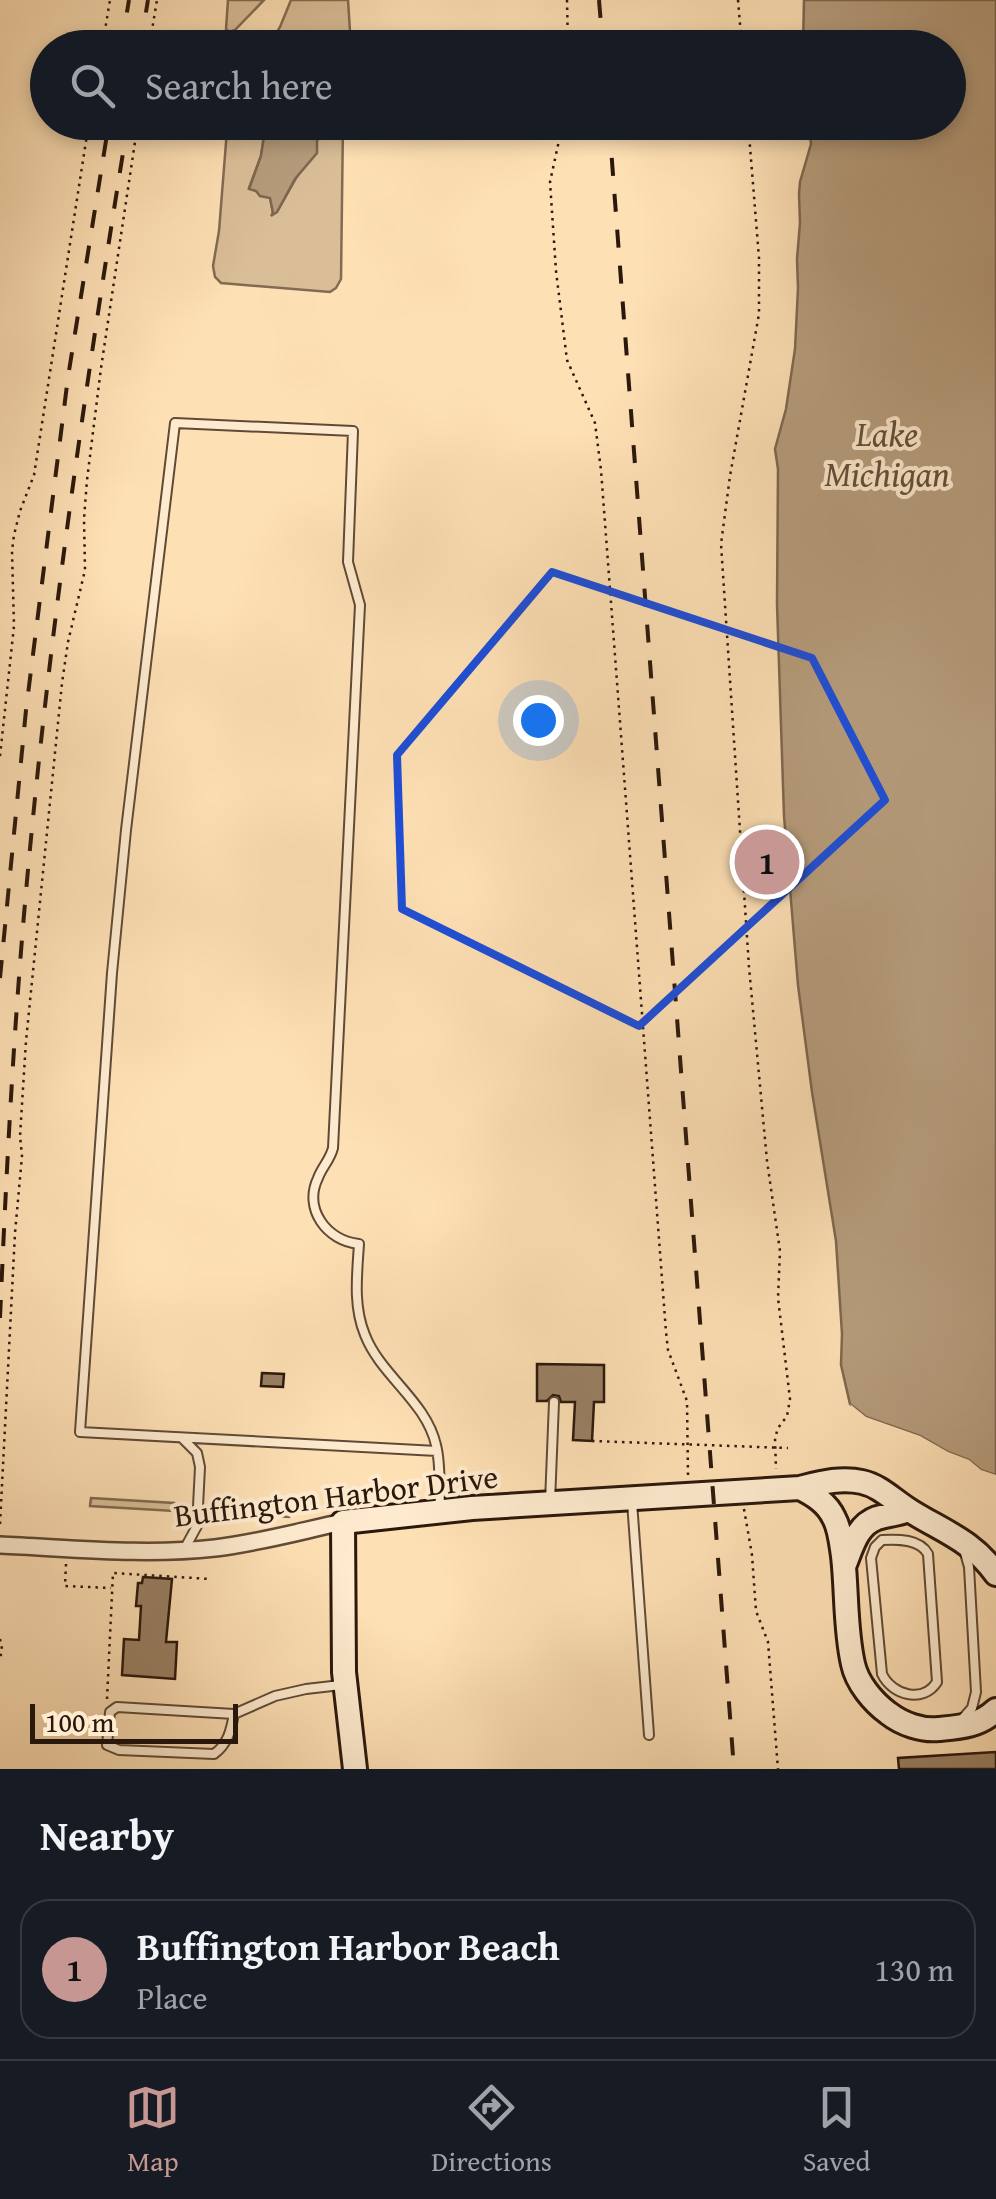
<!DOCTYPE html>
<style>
:root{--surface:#171b24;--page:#20242c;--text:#f1f3f6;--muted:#9ea1a6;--line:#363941;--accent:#c59692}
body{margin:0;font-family:"Gentium Book Plus",serif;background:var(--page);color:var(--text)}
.scale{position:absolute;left:30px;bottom:25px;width:208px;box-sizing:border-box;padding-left:10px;border:5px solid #2b180c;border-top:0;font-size:28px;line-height:35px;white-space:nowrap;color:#2b180c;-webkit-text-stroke:8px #feebcf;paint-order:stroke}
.you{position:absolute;left:538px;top:720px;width:35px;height:35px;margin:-25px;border:8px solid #fff;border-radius:50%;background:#1a73e8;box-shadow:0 0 0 15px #1a73e833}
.badge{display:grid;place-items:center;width:65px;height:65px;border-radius:50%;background:var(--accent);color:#111;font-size:32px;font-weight:700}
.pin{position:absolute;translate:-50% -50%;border:5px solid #fff;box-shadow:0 2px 10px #0006}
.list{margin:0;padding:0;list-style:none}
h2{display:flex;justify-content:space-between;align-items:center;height:130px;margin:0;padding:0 40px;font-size:42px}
h2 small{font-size:32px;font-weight:400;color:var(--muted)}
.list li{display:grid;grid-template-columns:65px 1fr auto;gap:30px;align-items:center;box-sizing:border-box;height:140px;margin:0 20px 20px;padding:0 20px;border:2px solid var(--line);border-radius:30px}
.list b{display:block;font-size:38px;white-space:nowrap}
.list p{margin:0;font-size:32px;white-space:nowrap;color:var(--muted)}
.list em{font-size:32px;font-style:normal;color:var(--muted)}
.icon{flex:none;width:55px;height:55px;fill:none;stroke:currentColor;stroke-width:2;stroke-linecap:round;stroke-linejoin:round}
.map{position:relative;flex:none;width:996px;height:1769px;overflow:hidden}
.search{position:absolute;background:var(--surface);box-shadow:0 5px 15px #0003;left:30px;right:30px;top:30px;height:110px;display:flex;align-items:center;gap:25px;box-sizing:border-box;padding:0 35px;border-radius:55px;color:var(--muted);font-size:38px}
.sheet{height:290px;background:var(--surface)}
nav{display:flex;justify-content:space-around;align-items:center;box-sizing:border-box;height:140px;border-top:2px solid var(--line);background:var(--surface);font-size:28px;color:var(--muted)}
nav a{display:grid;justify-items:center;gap:5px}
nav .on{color:var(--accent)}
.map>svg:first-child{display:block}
</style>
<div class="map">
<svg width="996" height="1769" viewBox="0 0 996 1769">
<rect width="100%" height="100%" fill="#fee0b5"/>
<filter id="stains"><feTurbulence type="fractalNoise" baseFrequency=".002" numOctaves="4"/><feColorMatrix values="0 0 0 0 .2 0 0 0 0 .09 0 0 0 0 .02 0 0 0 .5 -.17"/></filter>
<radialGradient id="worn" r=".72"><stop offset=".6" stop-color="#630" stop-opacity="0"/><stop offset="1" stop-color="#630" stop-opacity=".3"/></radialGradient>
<!-- green -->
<path fill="#dabe98" stroke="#826b52" stroke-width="2.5" d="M 228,0 L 264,0 L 235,30 L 229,32 L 226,29 Z
M 291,0 L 348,0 L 351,47 L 268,47 L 280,27 Z
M 229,123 L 266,123 L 261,156 L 249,188 L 270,197 L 273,213 L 277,212 L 317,141 L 321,129 L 317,123 L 343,123 L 341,279 L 336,288 L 330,292 L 221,283 L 215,277 L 213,266 L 219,231 L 227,130 Z
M 91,1498 L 174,1503 L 174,1511 L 90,1506 Z
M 222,1506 L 289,1509 L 289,1517 L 222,1513 Z"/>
<!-- water -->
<path fill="#b69c7c" stroke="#7e674f" stroke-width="2.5" d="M 804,0 L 996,0 L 996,1475 L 981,1470 L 969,1460 L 948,1452 L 920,1436 L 866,1417 L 850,1404 L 841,1365 L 842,1334 L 836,1241 L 812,1092 L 798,985 L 784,816 L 777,604 L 778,469 L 775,449 L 786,409 L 795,349 L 798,288 L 797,259 L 800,223 L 799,194 L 800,182 L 811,144 L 809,123 L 948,122 L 948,48 L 803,47 Z
M 266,123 L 317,123 L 321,129 L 317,141 L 317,153 L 295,179 L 277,212 L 271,216 L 273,213 L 270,198 L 260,196 L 256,191 L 249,189 L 261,156 Z"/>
<!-- pier -->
<path fill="#fee0b5" d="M 850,1404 L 866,1417 L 920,1436 L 948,1452 L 969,1460 L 981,1470 L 996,1475 L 996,1480 L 979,1475 L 966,1465 L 946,1457 L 918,1441 L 864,1421 L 855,1415 Z"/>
<!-- building -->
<path fill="#998064" stroke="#2b180c" stroke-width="2.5" d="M 537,1364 L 604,1365 L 604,1402 L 594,1402 L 592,1441 L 573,1440 L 575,1402 L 561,1402 L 559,1396 L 553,1395 L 547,1401 L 537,1401 Z
M 262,1373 L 284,1374 L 283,1387 L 261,1386 Z
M 143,1577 L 172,1579 L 166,1642 L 177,1642 L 175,1679 L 122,1675 L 124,1639 L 139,1640 L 141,1606 L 136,1606 L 138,1583 L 142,1583 Z
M 996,1752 L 996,1769 L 899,1769 L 898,1758 Z"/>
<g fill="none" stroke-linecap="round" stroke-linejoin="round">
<defs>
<path id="lane" d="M 182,1438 L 197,1453 L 200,1467 L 197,1526 L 185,1548
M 437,1451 L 80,1432 L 112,973 L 126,830 L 175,423 L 353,431 L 348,562 L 360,605 L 333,1148 C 330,1160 322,1167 318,1178 C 303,1209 327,1241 359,1244 C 357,1275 353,1306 365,1335 C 381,1376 426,1401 436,1445 C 441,1464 439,1487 440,1506
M 550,1502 L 554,1402
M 632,1502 L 649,1735
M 882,1540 C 898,1539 920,1539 928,1554 L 937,1682 C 923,1704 892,1695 882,1674 L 871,1558 L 875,1547 Z
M 234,1714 C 231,1730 228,1744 214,1754 L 119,1750 L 107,1745 L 110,1712 L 117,1707 L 234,1714 L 275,1696 L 306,1689 L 341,1685
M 963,1718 L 972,1708 L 976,1692 L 969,1567 L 965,1553"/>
<path id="street" d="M 0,1545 C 71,1548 144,1556 215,1548 C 258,1543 301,1531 343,1522"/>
<path id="secondary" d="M 800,1488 C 814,1495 827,1503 834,1518 C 840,1529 841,1543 843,1556 C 847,1591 845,1629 853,1664 C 857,1683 873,1702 888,1713 C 902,1724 922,1731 939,1729 C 961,1727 979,1726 996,1710
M 845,1564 C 852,1547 857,1525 877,1518 C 888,1515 898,1514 909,1510
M 355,1769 L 344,1672 L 343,1522 L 472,1508 L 800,1488 C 820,1483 841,1477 862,1482 C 880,1486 893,1500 909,1510 C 942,1531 972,1540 996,1574"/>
</defs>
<!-- lane casing -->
<use href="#lane" stroke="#604a36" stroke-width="12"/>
<!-- street casing -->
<use href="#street" stroke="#604a36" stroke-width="20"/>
<!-- secondary casing -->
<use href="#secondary" stroke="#2b180c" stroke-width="28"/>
<!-- path -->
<path stroke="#2b180c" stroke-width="2.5" stroke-dasharray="2.5 5" stroke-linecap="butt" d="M 567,0 L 568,48
M 738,0 L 742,48
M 102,48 L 110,0
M 149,48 L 157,0
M 563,122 L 550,182 L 556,271 L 567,360 L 595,423 L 601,470 L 666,1332 L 668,1350 L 687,1401 L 688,1475
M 748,122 L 759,258 L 759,314 L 730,476 L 721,544 L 749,967 L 767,1161 L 780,1251 L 778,1298 L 790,1399 L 787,1416 L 778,1428 L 775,1438 L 776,1469
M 0,756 L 14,626 L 12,551 L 14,535 L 20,511 L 34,475 L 89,122
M 744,1509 L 752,1555 L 756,1611 L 768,1642 L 778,1769
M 0,1524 L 15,1233 L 22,1156 L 20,1136 L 26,1041 L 62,683 L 68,642 L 85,570 L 84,519 L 87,480 L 101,368 L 138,122
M 66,1564 L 65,1586 L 111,1588
M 0,1639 L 2,1649 L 0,1659
M 107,1699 L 113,1573 L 210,1579"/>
<!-- lane -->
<use href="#lane" stroke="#feebcf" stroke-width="8"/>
<!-- street -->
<use href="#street" stroke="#feebcf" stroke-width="15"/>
<!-- secondary -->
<use href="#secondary" stroke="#feebcf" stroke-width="22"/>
<!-- rail -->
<path stroke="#2b180c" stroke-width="4" stroke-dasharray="18 18" stroke-linecap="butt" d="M 599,0 L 603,48
M 121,48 L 129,0
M 140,48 L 148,0
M 609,122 L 734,1769
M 0,978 L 26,710 L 68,377 L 109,122
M 0,1318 C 6,1179 13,1041 25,903 C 48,641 86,381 128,122"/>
<!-- path-bridge -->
<path stroke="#2b180c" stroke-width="2.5" stroke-dasharray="2.5 5" stroke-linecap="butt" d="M 592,1441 L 788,1448"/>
</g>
<!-- marked area -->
<path fill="none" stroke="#1d4ed8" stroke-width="8" stroke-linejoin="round" d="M 552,572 L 812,658 L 885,800 L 639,1026 L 402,909 L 397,755 Z"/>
<g text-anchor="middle" stroke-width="8" stroke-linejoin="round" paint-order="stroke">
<!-- street labels -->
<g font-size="32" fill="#2b180c" stroke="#feebcf">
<text transform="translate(336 1496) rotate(-7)" y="11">Buffington Harbor Drive</text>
</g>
<!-- water labels -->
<g font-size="35" font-style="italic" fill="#634d39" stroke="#feebcf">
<text x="887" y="446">Lake<tspan x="887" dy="40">Michigan</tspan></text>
</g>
</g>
<rect width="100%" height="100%" filter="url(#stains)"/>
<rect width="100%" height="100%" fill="url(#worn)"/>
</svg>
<div class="scale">100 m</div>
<div class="you"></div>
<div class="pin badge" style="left:767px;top:862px">1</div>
<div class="search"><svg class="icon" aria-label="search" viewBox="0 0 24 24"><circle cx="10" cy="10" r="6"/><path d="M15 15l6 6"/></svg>Search here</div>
</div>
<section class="sheet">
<h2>Nearby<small></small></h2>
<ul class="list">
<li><span class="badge">1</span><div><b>Buffington Harbor Beach</b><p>Place</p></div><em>130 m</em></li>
</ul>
</section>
<nav>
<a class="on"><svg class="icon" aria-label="map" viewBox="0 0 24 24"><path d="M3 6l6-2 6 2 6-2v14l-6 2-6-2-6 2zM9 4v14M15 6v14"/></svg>Map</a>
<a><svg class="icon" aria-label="directions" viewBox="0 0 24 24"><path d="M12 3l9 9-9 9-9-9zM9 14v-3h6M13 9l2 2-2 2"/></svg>Directions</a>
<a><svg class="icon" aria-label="saved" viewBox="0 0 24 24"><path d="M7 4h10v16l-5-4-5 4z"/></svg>Saved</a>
</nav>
